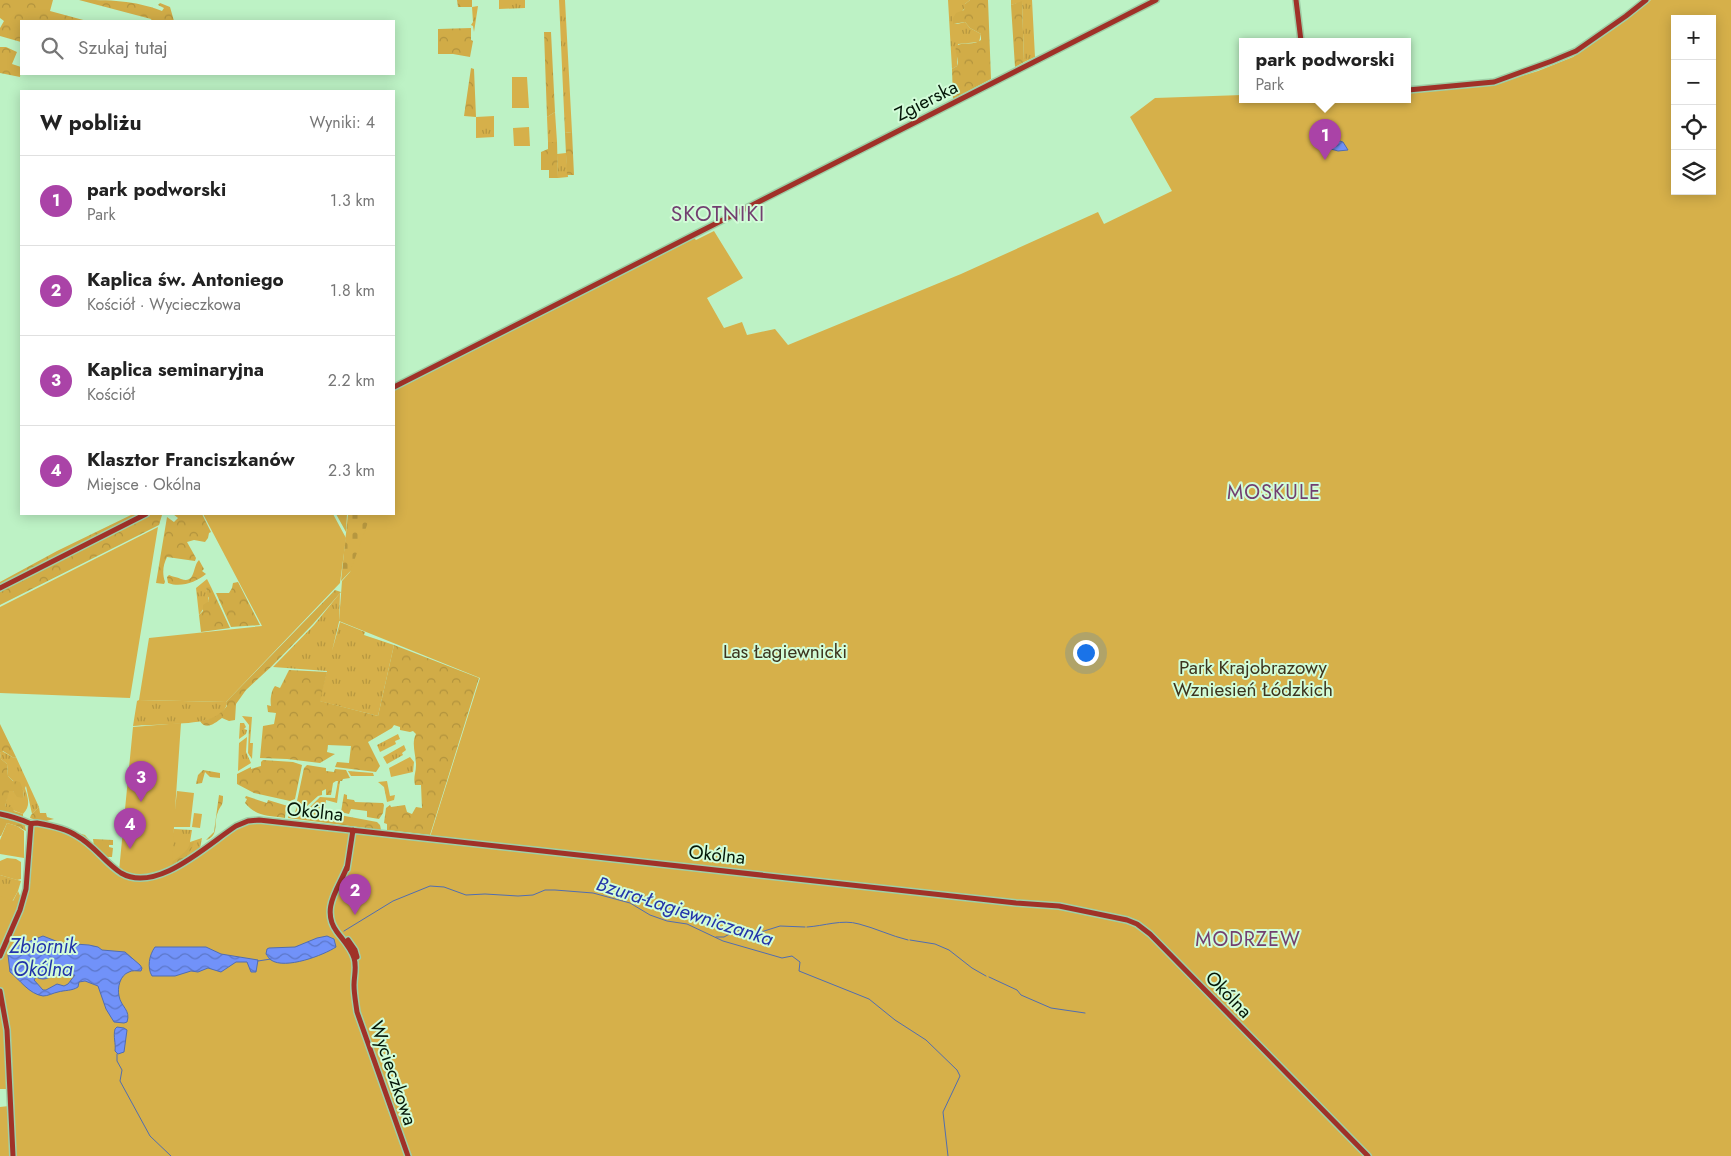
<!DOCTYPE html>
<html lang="pl">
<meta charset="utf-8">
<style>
:root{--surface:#fff;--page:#f2f2f2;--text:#222;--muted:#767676;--line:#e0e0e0;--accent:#aa43a7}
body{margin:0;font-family:Jost,sans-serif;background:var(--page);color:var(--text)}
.controls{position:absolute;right:15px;top:15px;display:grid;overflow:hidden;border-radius:0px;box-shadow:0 2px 12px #0003}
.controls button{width:45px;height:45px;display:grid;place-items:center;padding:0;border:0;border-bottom:1px solid var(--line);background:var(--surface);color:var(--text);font:25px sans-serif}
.you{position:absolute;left:1085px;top:652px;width:18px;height:18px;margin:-12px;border:4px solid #fff;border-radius:50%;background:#1a73e8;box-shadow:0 0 0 8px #1a73e833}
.badge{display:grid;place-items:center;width:32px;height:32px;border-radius:50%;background:var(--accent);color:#fff;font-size:16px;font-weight:700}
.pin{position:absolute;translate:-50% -41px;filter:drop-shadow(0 1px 2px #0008)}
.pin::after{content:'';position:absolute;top:26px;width:18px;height:15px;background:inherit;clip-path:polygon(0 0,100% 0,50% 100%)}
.popup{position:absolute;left:1239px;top:38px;width:172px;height:65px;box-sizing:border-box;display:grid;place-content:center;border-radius:0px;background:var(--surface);filter:drop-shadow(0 1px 4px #0005);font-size:16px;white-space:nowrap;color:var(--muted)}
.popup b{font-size:19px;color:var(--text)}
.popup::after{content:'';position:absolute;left:50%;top:100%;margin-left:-10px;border:10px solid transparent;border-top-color:var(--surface)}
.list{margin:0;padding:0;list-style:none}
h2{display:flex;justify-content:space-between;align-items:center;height:65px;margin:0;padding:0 20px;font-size:21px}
h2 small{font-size:16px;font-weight:400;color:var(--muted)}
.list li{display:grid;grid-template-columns:32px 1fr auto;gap:15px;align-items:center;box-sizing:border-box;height:90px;padding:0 20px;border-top:1px solid var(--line)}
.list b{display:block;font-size:19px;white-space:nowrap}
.list p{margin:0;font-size:16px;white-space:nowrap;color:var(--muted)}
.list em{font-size:16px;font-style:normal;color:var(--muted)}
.icon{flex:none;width:28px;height:28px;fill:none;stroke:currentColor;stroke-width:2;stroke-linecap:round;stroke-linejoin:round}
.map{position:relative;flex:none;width:1731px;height:1156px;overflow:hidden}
.search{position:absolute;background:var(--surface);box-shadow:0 2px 12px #0003;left:20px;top:20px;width:375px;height:55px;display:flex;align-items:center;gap:12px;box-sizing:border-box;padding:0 18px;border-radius:0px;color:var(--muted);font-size:19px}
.panel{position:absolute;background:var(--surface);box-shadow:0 2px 12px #0003;left:20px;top:90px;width:375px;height:425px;border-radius:0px}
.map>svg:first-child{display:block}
</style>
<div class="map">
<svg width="1731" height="1156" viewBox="0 0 1731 1156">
<defs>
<pattern id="grass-tufts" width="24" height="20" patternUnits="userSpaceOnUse" patternTransform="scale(1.25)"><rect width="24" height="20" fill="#d6b04a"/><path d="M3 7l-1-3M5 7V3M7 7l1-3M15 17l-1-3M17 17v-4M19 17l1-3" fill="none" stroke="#b6973f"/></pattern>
<pattern id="forest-crowns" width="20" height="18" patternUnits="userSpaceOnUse" patternTransform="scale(1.25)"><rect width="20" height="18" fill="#d1ac47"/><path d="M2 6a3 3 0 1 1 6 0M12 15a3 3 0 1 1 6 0" fill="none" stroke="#b2933d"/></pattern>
<pattern id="cemetery-stones" width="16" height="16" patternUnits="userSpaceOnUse" patternTransform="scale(1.25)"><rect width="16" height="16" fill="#d6b04a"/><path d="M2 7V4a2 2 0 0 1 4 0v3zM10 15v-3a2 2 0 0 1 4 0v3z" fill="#b6973f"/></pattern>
<pattern id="water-waves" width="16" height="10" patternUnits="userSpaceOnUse" patternTransform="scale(1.25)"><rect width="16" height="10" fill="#7192f9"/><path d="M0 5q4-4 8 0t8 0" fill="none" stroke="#5b76c8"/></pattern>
</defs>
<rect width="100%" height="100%" fill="#bdf2c5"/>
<!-- grass -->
<path fill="url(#grass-tufts)" d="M 499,0 L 525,0 L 525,8 L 499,9 Z
M 559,0 L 565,0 L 572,132 L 565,133 Z
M 948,0 L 970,0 L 965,4 L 965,8 L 953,21 L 953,23 L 957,24 L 965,22 L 970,28 L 981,34 L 979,42 L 958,44 L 957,66 L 952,69 Z
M 1011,0 L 1032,0 L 1035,57 L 1024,62 L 1022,2 L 1011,5 Z
M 478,6 L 474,32 L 473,26 L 471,25 L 473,22 L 472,7 Z
M 555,112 L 557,142 L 548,142 L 547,117 Z
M 494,116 L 494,137 L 476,138 L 476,117 Z
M 566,153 L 568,177 L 558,178 L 557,154 Z
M 207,579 L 211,587 L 206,587 L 209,601 L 199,615 L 196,588 Z
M 340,593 L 339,622 L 332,651 L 340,622 L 365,632 L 364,635 L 394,645 L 378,716 L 319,701 L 327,671 L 273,667 L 314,625 Z
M 139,700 L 226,702 L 227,704 C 225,711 218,717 211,719 C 191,725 155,724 133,726 L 137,701 Z
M 242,716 L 252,717 L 250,743 L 253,743 L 252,759 L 248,753 L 249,725 Z
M 240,723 L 244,723 L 246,727 L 244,729 L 247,730 L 246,734 L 239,739 Z
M 398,734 L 400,739 L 395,741 L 396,744 L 380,752 L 377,745 Z
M 247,737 L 246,752 L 251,763 L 238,771 L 239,743 Z
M 404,745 L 406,750 L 402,753 L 403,755 L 387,764 L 383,757 Z
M 2,751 L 14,758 L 16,757 L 39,807 L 32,814 L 26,786 L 25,788 C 28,798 31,806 23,814 L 5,807 L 8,791 L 13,791 L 24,798 L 23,790 L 8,776 L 7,764 L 1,759 L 0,753 Z
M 410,757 L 414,762 L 413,772 L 391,777 L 389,768 Z
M 348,771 L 373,773 L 374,776 L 351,776 Z
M 338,781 L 340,781 L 337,803 L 326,800 L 325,809 L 310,807 L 320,797 L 335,798 Z
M 387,781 L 390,796 L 395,795 L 394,800 L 387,802 L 384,787 L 378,782 Z
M 174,829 L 192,830 L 190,842 L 202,838 L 200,848 L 175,865 L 165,869 Z
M 0,875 L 21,881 L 18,891 L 0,924 Z"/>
<!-- forest -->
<path fill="url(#forest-crowns)" d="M 0,0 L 53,0 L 50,11 L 87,21 L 21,21 L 21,42 L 0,36 L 0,28 L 4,21 L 0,18 Z
M 79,0 C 109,0 134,0 162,11 L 164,8 L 158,5 L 160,3 L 170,7 L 174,21 L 152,21 L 151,19 Z
M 457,0 L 472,0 L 472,7 L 458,7 Z
M 970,0 L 988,0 L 991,79 L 953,99 L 952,69 L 957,66 C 960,59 954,53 956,46 C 964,41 974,46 981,40 L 981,34 L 970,28 L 965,22 L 953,24 L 953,18 L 956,13 L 964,10 L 965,4 Z
M 1022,1 L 1024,62 L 1015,67 L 1011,5 Z
M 471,28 L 471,40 L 473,41 L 470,57 L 453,54 L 438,54 L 438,29 Z
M 544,32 L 551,32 L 555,112 L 547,117 Z
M 0,47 L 6,47 L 17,52 L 12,64 L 21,67 L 20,77 L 0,73 Z
M 471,68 L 474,69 L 476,117 L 464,116 Z
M 572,132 L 574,175 L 567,175 L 565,133 Z
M 548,142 L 557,142 L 558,178 L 549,178 L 549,170 L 541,170 L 541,152 L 548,149 Z
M 133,514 L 162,515 L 159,525 L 0,605 L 0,582 L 57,551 Z
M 173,514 L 202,514 L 211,532 L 209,533 L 208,538 L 205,542 L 194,540 L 187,542 L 196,558 L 195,561 L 167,557 C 163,565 162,573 165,582 L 164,584 L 156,583 L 167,517 L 174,522 L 178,518 Z
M 336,514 L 347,514 L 346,532 Z
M 199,560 L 204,569 L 202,571 L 206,574 C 196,582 181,588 168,583 L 167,577 L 169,575 C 173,577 177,577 181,579 C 196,584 192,567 199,560 Z
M 238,582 L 260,625 L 231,627 L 216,593 L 229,593 L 232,588 L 233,583 Z
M 206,587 L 211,587 L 230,628 L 201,632 L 199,615 L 203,611 L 203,605 L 209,601 L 209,598 L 207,595 Z
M 335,590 L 341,592 L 313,624 L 272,666 L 246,690 L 236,704 L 235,720 L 229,721 L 222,718 C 215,723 206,731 200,721 C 212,719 219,716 227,706 L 226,702 Z
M 394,645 L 479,678 L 430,835 L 387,830 L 387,824 L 384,823 L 386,808 L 390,805 L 391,807 L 405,805 L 407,812 L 412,814 L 416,807 L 422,808 L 421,785 L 415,785 C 413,777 416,773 416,765 C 416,755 411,743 416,734 L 413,731 L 410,732 L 400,730 L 400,727 L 394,725 L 392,728 L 368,742 L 380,766 L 376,772 L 335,767 L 337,762 L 349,763 L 351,746 L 328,745 L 327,752 L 335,754 L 320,763 L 287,759 L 260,758 L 263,726 L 274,724 L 276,713 L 268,712 L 267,705 L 271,706 C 270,700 271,691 275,686 L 280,688 L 289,670 L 327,672 L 320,701 L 378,716 Z
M 0,724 L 16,757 L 14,758 L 3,751 L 0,753 L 1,759 L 7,764 L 8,776 L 13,781 L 20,782 L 23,790 L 24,798 L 17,797 L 13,791 L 9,791 L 5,807 L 12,807 L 14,811 L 23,814 L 23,817 L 0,811 Z
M 263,760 L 293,762 L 302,765 L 295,799 L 290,801 L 254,793 L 237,784 L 237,774 L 251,767 L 251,769 L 261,766 L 261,762 Z
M 307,765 L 326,768 L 326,771 L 334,772 L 335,769 L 346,770 L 350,778 L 343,779 L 342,781 L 336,781 L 333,783 L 331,795 L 326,795 L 326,789 L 322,791 L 322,795 L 318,796 L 307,806 L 299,804 L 297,801 L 304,768 Z
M 203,770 L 220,773 L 220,778 L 210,777 L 205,772 L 202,783 L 196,784 L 198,775 Z
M 344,794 L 347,795 L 347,799 L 354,800 L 355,802 L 383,803 L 384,805 L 383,813 L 379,819 L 367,817 L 367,811 L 351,809 L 349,814 L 341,812 Z
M 219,795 L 223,796 C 223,807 221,804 218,812 C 213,822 220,836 206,840 L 214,832 Z
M 246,796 L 267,803 L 268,800 L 291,807 L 286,807 L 285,818 C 267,815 257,817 245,803 L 247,799 L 245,798 Z
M 39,807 L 40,813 L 46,813 L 47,817 L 54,819 L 42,822 L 30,818 L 31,815 Z
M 297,807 L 377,822 L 380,825 L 381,830 L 288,818 L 289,814 L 294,815 Z
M 0,817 L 22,823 L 25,825 L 26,831 L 17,826 L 7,823 L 1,836 L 0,836 Z
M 93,839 L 113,840 L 113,845 L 109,845 L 109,847 L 113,848 L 112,857 L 107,857 L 94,846 Z
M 194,842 C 190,857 180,862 166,869 C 173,858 187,855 190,843 Z"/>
<!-- cemetery -->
<path fill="url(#cemetery-stones)" d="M 348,514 L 373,514 L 363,558 L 341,581 Z"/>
<!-- green -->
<path fill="#d6b04a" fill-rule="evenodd" d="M 1651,0 L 1731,0 L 1731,1156 L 0,1156 L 0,1107 L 9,1106 L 8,1085 L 6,1089 L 0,1089 L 0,896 L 13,901 L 18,891 L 21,898 L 28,887 L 29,819 L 85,835 L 115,870 L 119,871 L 133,727 L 181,723 L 175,810 L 177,791 L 194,793 L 190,827 L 174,827 L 172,872 L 180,868 L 249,821 L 429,840 L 480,678 L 339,621 L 342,581 L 350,572 L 371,514 L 394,514 L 394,389 L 693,237 L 696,240 L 714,231 L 743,278 L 707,298 L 724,328 L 742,322 L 747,335 L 775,329 L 788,345 L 961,274 L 1098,212 L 1104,224 L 1172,191 L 1130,117 L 1155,98 L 1242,95 L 1242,99 L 1408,99 L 1408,92 L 1450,89 L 1494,84 L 1538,71 L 1573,57 ZM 1675,19 L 1712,19 L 1712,191 L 1675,191 Z
M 512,77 L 527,77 L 529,108 L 512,108 Z
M 529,127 L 530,146 L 514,146 L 513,128 Z
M 203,514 L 333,514 L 346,538 L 340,583 L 226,702 L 139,700 L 149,638 L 262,626 Z
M 158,527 L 130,698 L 0,693 L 0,607 Z
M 194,813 L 202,814 L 200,828 L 192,827 Z
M 7,823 L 17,826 L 24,831 L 24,858 L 0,854 L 0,840 Z
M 7,858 L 16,859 L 21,862 L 21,879 L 17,880 L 0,875 L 0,861 Z"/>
<!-- water -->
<path fill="url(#water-waves)" stroke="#506db1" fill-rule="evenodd" d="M 1340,141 L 1343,142 L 1348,150 L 1338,151 L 1331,149 L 1332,142 Z
M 43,936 L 61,943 L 89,945 L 98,947 L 102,950 L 125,952 L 140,965 L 142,968 L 141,971 C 137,971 132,970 129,972 C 120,975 117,988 119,996 C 121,1007 131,1010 127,1022 L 124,1023 L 114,1022 L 106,1009 L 98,986 L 85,981 L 79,982 L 78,987 C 72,991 65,990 58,992 C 53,993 48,996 43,996 C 29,994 20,980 10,972 L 8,955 L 10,949 ZM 61,972 L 64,975 L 75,975 L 68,984 L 64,986 L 57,984 L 46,990 L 43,990 L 34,980 L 36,977 C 47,983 51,974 61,972 Z
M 327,936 L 334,939 L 336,947 C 324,955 285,970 271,960 C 269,959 268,956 266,954 L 267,949 L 269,948 L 295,947 L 317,938 Z
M 155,947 L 206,947 L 221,954 L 258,960 L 256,972 L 251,972 L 247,962 L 236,962 L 221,972 L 208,968 L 198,972 L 191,971 L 175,976 L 152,976 C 147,968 149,955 155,947 Z
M 117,1027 L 124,1028 L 127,1030 L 124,1052 L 118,1054 L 115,1051 C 116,1043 113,1037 115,1029 Z"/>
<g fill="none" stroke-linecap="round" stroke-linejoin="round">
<!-- stream -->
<path stroke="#506db1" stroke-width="1" d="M 807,927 C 824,926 842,919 859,924 C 875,928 891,936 908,940
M 344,931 L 393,901 L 430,886 L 444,887 L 466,895 L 485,894 L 518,896 L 533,895 L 545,890 L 555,890 L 593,893 L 630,903 L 650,915 L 667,921 L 687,924 L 723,941 L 782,958 L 792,956 L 800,962 L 799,971 L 869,999 L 895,1020 L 926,1040 L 957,1070 L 960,1076 L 943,1112 L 948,1156
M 716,937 L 724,937 L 737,930 L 761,932 L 780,926 L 805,927
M 910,940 L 935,944 L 949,950 L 972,968 L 986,976
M 258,961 L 271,959
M 989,977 L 1017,990 L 1021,995 L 1051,1008 L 1085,1013
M 117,1054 L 117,1061 L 122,1070 L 120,1081 L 150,1136 L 171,1156"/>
<defs>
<path id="secondary" d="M 1296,0 L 1301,41
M 1408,90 L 1494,82 L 1552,61 L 1576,51 L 1626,16 L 1646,0
M 394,387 L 1156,0
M 0,588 L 146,514
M 0,814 C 10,816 20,819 29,823 C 32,824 34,823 37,823 C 49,825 67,829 77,836 C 94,845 105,863 121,873 C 157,894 208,844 236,826 L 248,821 L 259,820 L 1016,903 L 1059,906 L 1127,920 L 1137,924 L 1150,934 L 1368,1156
M 347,867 C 339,888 320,909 337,932 C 343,940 351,948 354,958 C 357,967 354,976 354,985 C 354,994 356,1004 357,1012 L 408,1156
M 347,869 L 353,830
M 348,940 L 355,950 L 357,957
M 0,956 L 20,910 L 26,889 L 31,824
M 0,991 L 7,1030 L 13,1156"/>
</defs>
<!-- secondary casing -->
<use href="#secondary" stroke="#9fcfa7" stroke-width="8"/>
<!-- secondary -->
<use href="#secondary" stroke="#a03128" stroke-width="5"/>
</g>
<g text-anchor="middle" stroke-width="4" stroke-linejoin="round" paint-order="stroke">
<!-- street labels -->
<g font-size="19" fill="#041708" stroke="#d2fcd8">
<text transform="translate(926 100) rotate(-27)" y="7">Zgierska</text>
<text transform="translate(315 811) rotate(6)" y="7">Okólna</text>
<text transform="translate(717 854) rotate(6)" y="7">Okólna</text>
<text transform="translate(1229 994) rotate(46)" y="7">Okólna</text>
<text transform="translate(394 1073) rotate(71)" y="7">Wycieczkowa</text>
</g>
<!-- park labels -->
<g font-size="19" fill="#3d341e" stroke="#d2fcd8">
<text x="785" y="658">Las Łagiewnicki</text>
<text x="1253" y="674">Park Krajobrazowy<tspan x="1253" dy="22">Wzniesień Łódzkich</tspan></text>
</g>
<!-- neighbourhood labels -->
<g font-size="20" letter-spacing="1" fill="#723f70" stroke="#d2fcd8">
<text x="1274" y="499">MOSKULE</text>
<text x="1248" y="946">MODRZEW</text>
</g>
<!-- water labels -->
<g font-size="20" font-style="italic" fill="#2234aa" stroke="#d2fcd8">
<text transform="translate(685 911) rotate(18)" y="7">Bzura-Łagiewniczanka</text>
<text x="43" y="953">Zbiornik<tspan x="43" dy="23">Okólna</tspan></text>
</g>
<!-- quarter labels -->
<g font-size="21" letter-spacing="1" fill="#723f70" stroke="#d2fcd8">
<text x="718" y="221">SKOTNIKI</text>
</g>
</g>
</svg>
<div class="controls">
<button>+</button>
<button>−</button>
<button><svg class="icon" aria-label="locate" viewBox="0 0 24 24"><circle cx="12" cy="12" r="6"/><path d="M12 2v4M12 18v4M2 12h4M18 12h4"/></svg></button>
<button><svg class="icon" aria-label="layers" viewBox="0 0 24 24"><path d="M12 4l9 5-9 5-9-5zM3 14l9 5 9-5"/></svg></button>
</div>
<div class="you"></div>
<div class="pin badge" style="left:1325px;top:160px">1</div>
<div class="popup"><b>park podworski</b>Park</div>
<div class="pin badge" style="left:355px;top:915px">2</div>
<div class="pin badge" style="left:141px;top:802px">3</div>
<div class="pin badge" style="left:130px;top:849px">4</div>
<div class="search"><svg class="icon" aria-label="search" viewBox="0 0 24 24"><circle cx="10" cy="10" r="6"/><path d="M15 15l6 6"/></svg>Szukaj tutaj</div>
<section class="panel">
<h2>W pobliżu<small>Wyniki: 4</small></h2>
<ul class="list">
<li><span class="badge">1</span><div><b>park podworski</b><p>Park</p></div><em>1.3 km</em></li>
<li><span class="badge">2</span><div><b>Kaplica św. Antoniego</b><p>Kościół · Wycieczkowa</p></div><em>1.8 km</em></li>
<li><span class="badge">3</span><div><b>Kaplica seminaryjna</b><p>Kościół</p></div><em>2.2 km</em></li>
<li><span class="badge">4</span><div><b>Klasztor Franciszkanów</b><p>Miejsce · Okólna</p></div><em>2.3 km</em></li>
</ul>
</section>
</div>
